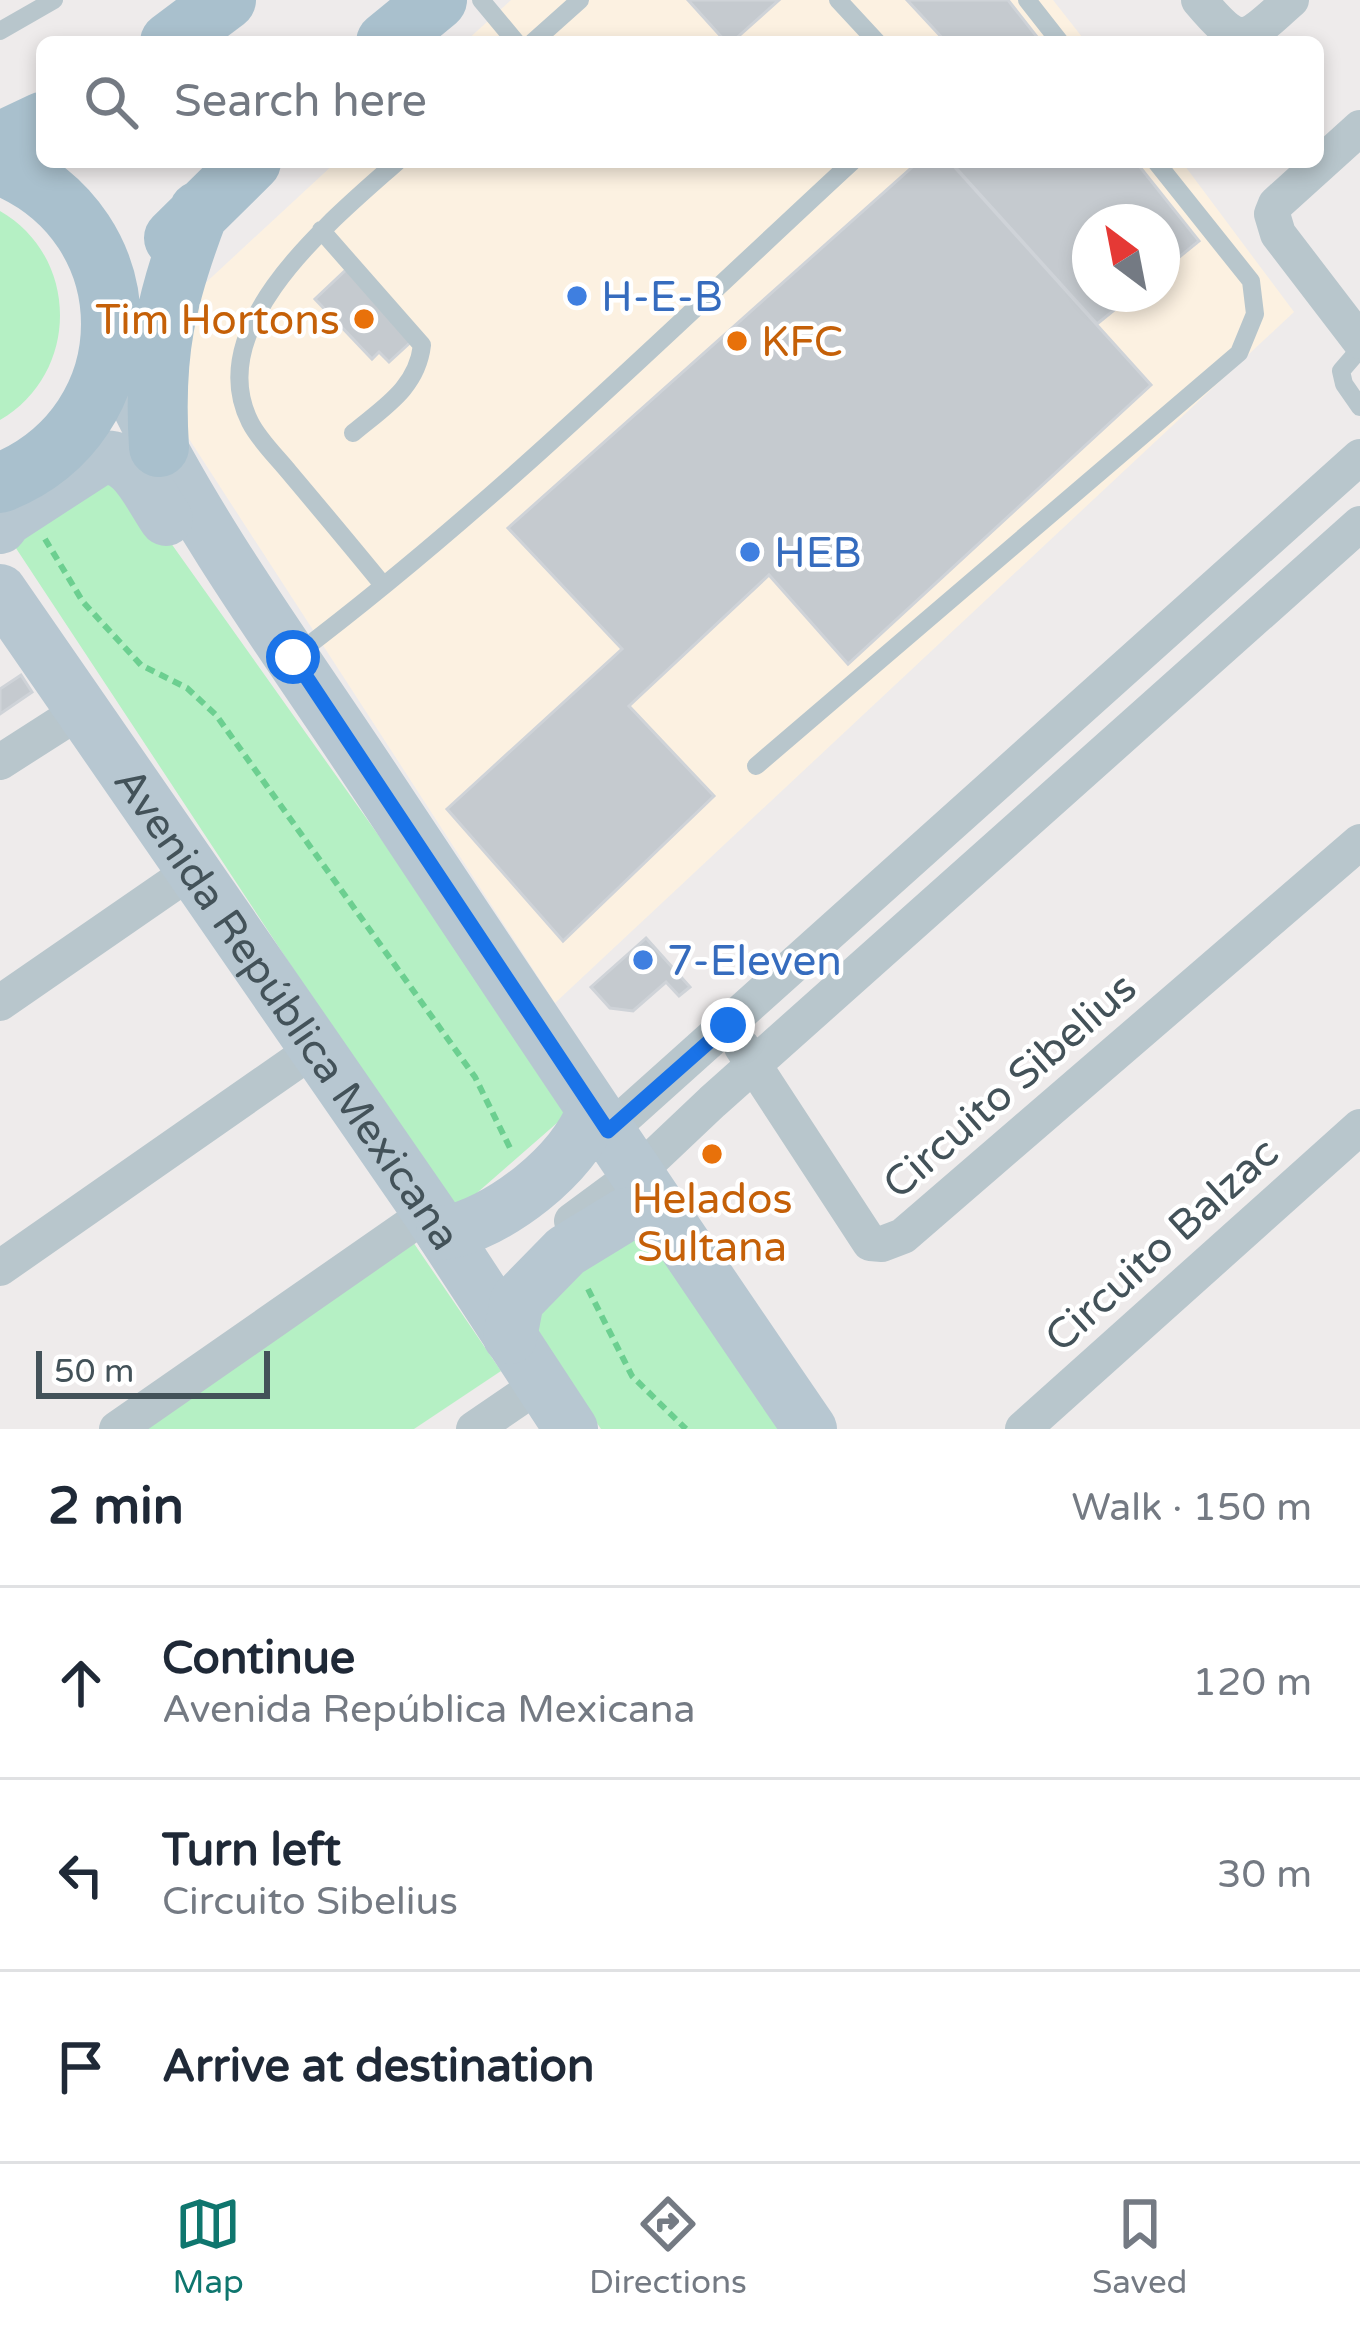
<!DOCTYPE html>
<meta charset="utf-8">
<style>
:root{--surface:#fff;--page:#f2f2f3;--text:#1f2937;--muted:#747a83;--line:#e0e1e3;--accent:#0f766e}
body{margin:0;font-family:"Varela Round",sans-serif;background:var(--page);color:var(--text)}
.compass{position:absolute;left:1072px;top:204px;width:108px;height:108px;border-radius:50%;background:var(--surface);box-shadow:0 6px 18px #0003;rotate:328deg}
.scale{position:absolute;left:36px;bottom:30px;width:234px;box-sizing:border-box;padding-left:12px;border:6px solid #435259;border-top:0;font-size:33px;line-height:42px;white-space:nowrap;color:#435259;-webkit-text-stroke:9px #fff;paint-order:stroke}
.stop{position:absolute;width:36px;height:36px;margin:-27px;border:9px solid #1a73e8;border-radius:50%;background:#fff}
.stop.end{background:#1a73e8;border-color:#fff;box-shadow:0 3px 12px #0008}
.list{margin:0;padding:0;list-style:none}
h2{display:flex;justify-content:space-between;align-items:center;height:156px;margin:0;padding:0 48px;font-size:51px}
h2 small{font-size:39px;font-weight:400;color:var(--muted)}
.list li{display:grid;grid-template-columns:78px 1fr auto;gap:36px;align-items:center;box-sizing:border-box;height:192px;padding:0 48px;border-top:3px solid var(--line)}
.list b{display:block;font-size:45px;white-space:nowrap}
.list p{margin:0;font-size:39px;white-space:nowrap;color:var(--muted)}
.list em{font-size:39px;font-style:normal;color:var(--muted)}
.icon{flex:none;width:66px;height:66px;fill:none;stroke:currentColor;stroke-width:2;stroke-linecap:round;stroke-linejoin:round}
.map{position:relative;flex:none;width:1360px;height:1429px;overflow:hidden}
.search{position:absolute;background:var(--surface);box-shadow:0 6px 18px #0003;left:36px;right:36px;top:36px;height:132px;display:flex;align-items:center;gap:30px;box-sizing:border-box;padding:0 42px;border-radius:18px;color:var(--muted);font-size:45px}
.sheet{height:732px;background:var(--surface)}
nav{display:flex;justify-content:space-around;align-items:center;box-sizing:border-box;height:168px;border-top:3px solid var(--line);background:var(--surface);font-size:33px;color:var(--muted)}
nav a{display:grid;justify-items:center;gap:6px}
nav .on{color:var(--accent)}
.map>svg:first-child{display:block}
</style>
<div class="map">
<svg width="1360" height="1429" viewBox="0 0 1360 1429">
<rect width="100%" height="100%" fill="#eeebeb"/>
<!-- commercial -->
<path fill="#fcf1e1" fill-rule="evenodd" d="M 511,0 L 1053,0 L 1086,42 L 465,42 Z
M 336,162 L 1182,162 L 1294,312 L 555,1003 L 132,351 ZM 1090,222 L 1162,222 L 1162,294 L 1090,294 Z"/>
<!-- green -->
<path fill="#b5f0c4" d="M 0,211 C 80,257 80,373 0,420 Z
M 114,463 L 573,1109 L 454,1213 L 4,530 Z
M 635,1207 L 787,1429 L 601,1429 L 518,1307 Z
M 413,1242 L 501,1371 L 414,1429 L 137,1429 Z"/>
<!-- building -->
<path fill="#c5cacf" stroke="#cfd3d8" stroke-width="3" d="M 688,0 L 779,0 L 732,42 L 726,42 Z
M 907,0 L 1008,0 L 1041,42 L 946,42 Z
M 918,162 L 950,162 L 1151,385 L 848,664 L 769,575 L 629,706 L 714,796 L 563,941 L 447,809 L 622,649 L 508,528 Z
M 957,162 L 1136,162 L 1199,241 L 1162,271 L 1162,222 L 1090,222 L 1090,294 L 1134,294 L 1097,324 L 957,169 Z
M 348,268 L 413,340 L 389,362 L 379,352 L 372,359 L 315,299 Z
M 21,675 L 32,692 L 0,714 L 0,689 Z
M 646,938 L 690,987 L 679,996 L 666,982 L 633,1011 L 610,1008 L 591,987 Z"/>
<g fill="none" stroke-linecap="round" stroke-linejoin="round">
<!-- path -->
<path stroke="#6ccf90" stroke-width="6" stroke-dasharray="9 6" stroke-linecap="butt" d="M 45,539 L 83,602 L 141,665 L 187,688 L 216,715 L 475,1077 L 512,1152
M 588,1289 L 632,1376 L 686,1429"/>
<!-- lane -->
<path stroke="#b8c6cc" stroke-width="18" d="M 481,0 L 516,42
M 838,0 L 877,42
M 1027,0 L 1060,42
M 0,31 L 54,0
M 533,42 L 580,0
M 321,230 L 422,345 C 417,388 384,407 353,433
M 1360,349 L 1341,371 L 1344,384 L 1360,407
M 383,585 C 352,547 321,510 289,472 C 276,456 259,440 250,422 C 201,325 333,219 397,162
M 297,654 C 494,505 671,329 852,162
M 756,766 L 1239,353 L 1255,314 L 1251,281 L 1156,162"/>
<!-- street -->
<path stroke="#b8c6cc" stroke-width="36" d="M 1199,0 C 1243,52 1244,41 1291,0
M 1360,128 L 1276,204 L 1272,214 L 1278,234 L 1360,341
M 0,762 L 83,709
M 0,1003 L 194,869
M 742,1047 L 870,1243 L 882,1244 L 903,1236 L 1360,842
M 594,1144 L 1360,457
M 572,1221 L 637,1173 L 712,1102 L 1360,524
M 0,1268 L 317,1047
M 117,1429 L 429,1212
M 474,1429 L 540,1384
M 1023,1429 L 1360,1127"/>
<!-- secondary -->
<g stroke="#b7c7d1" stroke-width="54">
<path d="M 140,408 C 204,538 298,664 378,786 C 521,1002 664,1216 810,1429"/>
<path d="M 0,527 L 6,519 L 100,458 C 133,452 149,495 166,519"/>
<path id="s1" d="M 0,591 L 429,1212 L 571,1429"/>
<path d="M 443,1233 C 497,1225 576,1163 593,1111"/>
<path d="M 510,1337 L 517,1301 L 566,1251 L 625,1215 L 661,1211"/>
</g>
<!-- primary -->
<path stroke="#a9c0cd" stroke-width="60" d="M 170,42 L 226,0
M 386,42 L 437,0
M 0,142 L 42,122
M 0,165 C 148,224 148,424 0,483
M 174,238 L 251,162
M 159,447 C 153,353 166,297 199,211"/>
</g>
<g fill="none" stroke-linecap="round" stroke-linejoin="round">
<!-- route -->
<path stroke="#1a73e8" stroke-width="15" d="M 293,657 L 608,1131 L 728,1025"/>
</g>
<!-- markers -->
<g fill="#3f7fe0" stroke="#fff" stroke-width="4.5">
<circle cx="577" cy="296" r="12"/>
<circle cx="750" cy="552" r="12"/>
<circle cx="643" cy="960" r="12"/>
</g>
<g fill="#e8710a" stroke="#fff" stroke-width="4.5">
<circle cx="364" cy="319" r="12"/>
<circle cx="737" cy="341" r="12"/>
<circle cx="712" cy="1154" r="12"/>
</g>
<g text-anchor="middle" stroke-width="9" stroke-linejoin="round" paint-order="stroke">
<!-- shop labels -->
<g font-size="42" fill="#366cbe" stroke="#fff" text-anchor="start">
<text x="601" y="311">H-E-B</text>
<text x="774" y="567">HEB</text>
<text x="667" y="975">7-Eleven</text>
</g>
<!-- food labels -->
<g font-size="42" fill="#c56008" stroke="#fff" text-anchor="end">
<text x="340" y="334">Tim Hortons</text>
<text x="761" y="356" text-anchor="start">KFC</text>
<text x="712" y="1213" text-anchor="middle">Helados<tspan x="712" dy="48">Sultana</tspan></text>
</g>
<!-- street labels -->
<g font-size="42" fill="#435259" stroke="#fff">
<text dy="15" stroke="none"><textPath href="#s1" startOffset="507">Avenida República Mexicana</textPath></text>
<text transform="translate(1009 1085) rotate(-41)" y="15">Circuito Sibelius</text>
<text transform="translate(1161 1244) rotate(-42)" y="15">Circuito Balzac</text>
</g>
</g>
</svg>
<svg class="compass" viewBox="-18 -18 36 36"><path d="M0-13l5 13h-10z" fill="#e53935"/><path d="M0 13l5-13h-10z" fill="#747a83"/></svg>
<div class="scale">50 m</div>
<div class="stop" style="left:293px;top:657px"></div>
<div class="stop end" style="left:728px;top:1025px"></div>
<div class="search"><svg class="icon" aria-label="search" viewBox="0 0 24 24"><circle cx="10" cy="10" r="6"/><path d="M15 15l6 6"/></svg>Search here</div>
</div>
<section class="sheet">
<h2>2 min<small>Walk · 150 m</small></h2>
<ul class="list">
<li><svg class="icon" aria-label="ahead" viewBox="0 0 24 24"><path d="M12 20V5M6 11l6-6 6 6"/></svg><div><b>Continue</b><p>Avenida República Mexicana</p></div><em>120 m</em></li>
<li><svg class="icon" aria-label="left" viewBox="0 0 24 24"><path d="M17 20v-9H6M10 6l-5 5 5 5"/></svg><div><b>Turn left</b><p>Circuito Sibelius</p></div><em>30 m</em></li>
<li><svg class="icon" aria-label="arrive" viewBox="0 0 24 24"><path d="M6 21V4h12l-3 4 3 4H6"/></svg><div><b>Arrive at destination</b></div></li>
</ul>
</section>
<nav>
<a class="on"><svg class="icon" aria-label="map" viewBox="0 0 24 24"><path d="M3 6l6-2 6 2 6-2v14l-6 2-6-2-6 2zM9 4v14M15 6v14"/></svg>Map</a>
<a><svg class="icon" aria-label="directions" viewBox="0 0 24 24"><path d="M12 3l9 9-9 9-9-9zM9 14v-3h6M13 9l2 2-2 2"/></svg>Directions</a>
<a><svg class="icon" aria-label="saved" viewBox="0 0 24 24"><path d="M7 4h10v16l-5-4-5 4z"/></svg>Saved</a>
</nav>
